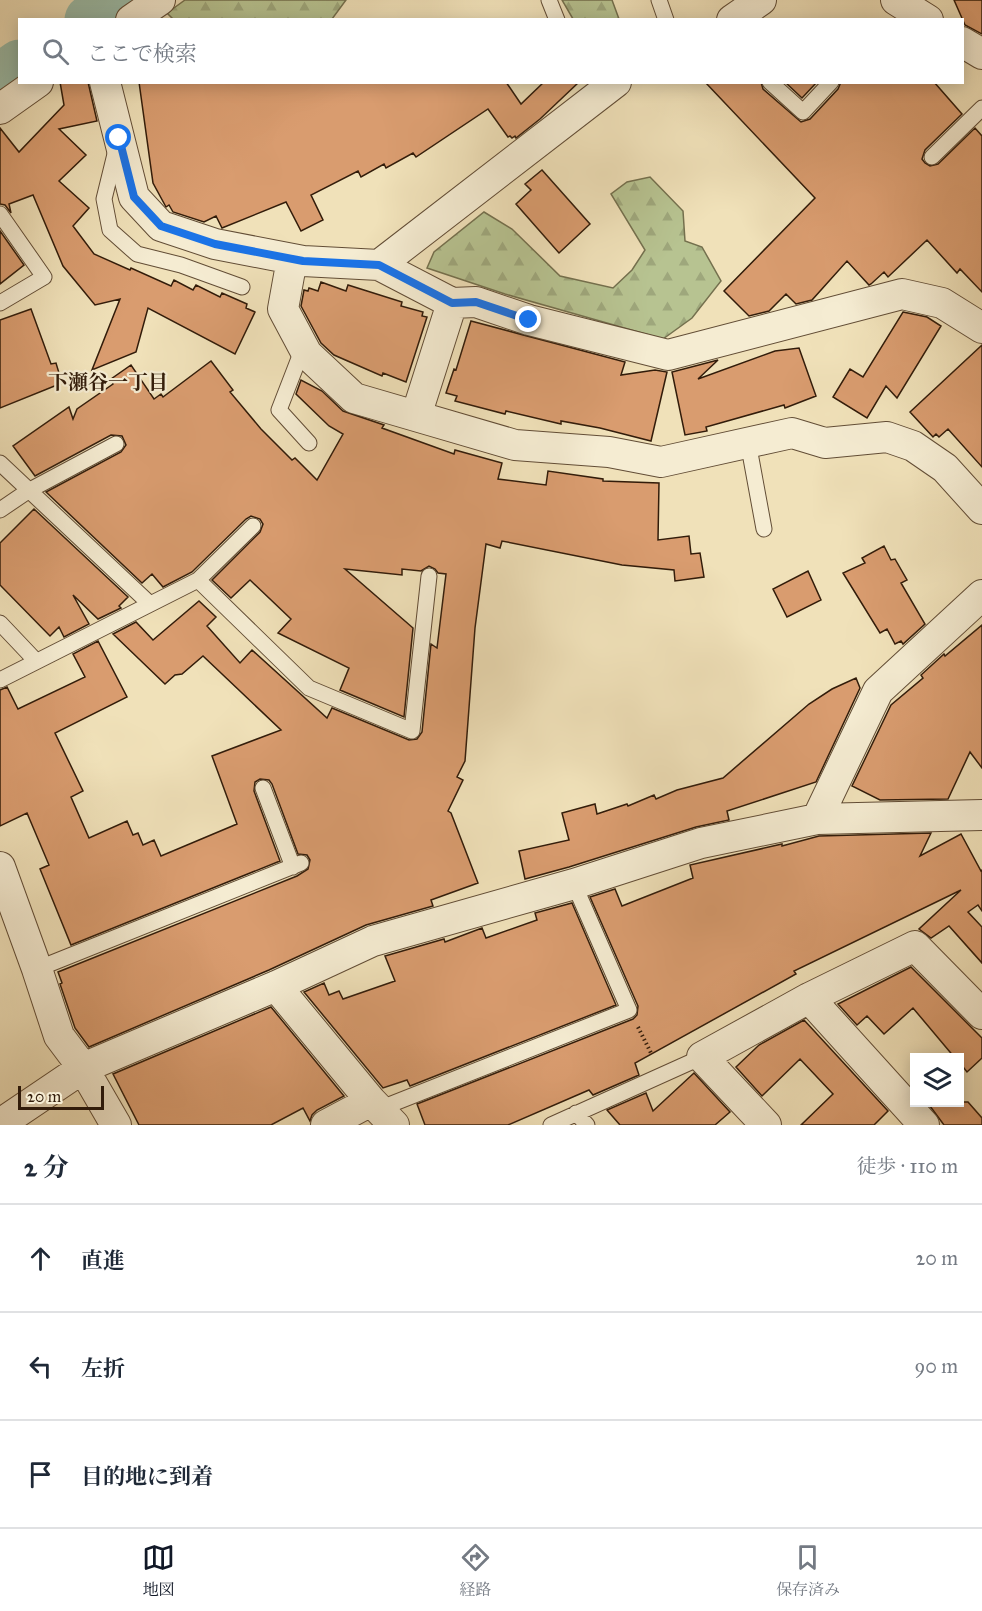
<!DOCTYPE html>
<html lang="ja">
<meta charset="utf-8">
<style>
:root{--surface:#fff;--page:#f6f6f7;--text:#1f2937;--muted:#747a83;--line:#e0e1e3;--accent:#111827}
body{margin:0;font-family:"IM FELL Great Primer","Noto Serif JP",serif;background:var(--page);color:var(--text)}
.controls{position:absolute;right:18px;bottom:18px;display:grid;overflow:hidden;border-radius:0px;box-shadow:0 3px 15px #0003}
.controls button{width:54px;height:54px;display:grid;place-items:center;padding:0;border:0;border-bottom:2px solid var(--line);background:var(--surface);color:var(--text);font:30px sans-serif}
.scale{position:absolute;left:18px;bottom:15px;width:86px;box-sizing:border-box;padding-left:6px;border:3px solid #321c0a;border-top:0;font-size:16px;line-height:21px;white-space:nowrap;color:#321c0a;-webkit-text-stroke:4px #f5ecd2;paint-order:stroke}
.stop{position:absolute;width:18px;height:18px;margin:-14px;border:4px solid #1a73e8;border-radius:50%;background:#fff}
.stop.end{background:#1a73e8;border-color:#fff;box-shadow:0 2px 6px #0008}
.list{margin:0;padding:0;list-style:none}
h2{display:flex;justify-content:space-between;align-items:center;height:78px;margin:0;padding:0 24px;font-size:26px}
h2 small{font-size:20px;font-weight:400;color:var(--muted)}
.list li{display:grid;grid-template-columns:39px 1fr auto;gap:18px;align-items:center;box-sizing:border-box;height:108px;padding:0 24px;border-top:2px solid var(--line)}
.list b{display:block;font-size:22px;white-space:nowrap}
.list em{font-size:20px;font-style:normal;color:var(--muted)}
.icon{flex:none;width:33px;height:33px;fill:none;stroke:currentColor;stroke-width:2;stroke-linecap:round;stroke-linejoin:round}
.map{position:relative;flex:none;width:982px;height:1125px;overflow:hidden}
.search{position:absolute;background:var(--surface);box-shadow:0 3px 15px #0003;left:18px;right:18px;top:18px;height:66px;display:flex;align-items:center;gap:15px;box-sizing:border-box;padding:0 21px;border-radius:0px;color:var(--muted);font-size:22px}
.sheet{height:402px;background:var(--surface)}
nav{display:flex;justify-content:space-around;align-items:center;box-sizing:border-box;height:84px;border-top:2px solid var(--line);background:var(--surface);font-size:16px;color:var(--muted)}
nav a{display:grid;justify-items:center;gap:3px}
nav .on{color:var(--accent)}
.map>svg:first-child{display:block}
</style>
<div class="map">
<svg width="982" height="1125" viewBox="0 0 982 1125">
<defs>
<pattern id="forest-firs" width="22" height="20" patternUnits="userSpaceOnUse" patternTransform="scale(1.5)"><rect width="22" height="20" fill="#b7c391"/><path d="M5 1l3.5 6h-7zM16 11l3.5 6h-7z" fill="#9ea77c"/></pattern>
</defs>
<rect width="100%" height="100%" fill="#f0e1b9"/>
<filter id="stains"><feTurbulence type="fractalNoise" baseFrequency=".00333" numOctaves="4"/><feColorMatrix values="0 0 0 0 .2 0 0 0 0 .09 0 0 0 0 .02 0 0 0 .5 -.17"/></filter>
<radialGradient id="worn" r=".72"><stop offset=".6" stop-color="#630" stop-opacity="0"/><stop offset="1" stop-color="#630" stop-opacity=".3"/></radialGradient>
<!-- forest -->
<path fill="url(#forest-firs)" stroke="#74704e" stroke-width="1.5" d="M 185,0 L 346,0 L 332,19 L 174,20 L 167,13 Z
M 562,0 L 612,0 L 619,19 L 573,19 Z
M 650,177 L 683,211 L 685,241 L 702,247 L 721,281 L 692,318 L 663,339 L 505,294 L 427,268 L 434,252 L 484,212 L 512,229 L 560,276 L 613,288 L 632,270 L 645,250 L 611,194 L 627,182 Z"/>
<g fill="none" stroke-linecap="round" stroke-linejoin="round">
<!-- river -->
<path stroke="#9bbeab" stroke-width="51" d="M 90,20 L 120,0
M 0,79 L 20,65"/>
</g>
<!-- building -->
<path fill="#d99c6f" stroke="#321c0a" stroke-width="1.5" d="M 954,0 L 982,0 L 982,34 L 965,25 Z
M 60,82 L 88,82 L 97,121 L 59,129 L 86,155 L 59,181 L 89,208 L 73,226 L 94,254 L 130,270 L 131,268 L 171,286 L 174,280 L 193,290 L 196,285 L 220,297 L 222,293 L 247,304 L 246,308 L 255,312 L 235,354 L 148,308 L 136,352 L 92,370 L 120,299 L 95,305 L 63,266 L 33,195 L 9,204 L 11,213 L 5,205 L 0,204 L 0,128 L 19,152 L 64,105 Z
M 139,82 L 506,82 L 521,104 L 544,82 L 579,82 L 540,119 L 516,138 L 515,136 L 512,138 L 510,136 L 508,137 L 488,109 L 416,157 L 413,153 L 386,168 L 384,164 L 361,177 L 358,171 L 311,195 L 323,220 L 301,231 L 286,202 L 222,228 L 216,216 L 204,222 L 173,212 L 169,205 L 166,207 L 153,183 Z
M 705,82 L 761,82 L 763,89 L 801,122 L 810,119 L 838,89 L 841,82 L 934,82 L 962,114 L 925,150 L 922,159 L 925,163 L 930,166 L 938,164 L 975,128 L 982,136 L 982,292 L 960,269 L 957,273 L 927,240 L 888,277 L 884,272 L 871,284 L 869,285 L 847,261 L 812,300 L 796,304 L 786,294 L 769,311 L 749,316 L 724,291 L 815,198 Z
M 785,82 L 817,82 L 802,98 Z
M 542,170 L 590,224 L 559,253 L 516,204 L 531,190 L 525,184 Z
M 0,231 L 24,265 L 0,284 Z
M 321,282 L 346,291 L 348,285 L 402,302 L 401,306 L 423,312 L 422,316 L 427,317 L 406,382 L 383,373 L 382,376 L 334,355 L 321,343 L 301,306 L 304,290 L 308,291 L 309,288 L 318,291 Z
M 31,309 L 51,364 L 56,363 L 62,383 L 0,408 L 0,320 Z
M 903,312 L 927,317 L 941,326 L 897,398 L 886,386 L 867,418 L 833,397 L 850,369 L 863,377 Z
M 471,321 L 625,362 L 621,375 L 655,370 L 667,372 L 651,441 L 600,428 L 561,421 L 561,424 L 506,411 L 505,414 L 455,401 L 457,396 L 446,393 L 454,369 L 456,370 Z
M 982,345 L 982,467 L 948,429 L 939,437 L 936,434 L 933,437 L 910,412 Z
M 799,348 L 816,396 L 785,408 L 784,405 L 706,427 L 707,431 L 685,435 L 672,372 L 718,360 L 698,379 L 775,351 Z
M 211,361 L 233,390 L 230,392 L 261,429 L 292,460 L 295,458 L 317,480 L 343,434 L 329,426 L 296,394 L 301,380 L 322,391 L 343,411 L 384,425 L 382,428 L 454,454 L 455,450 L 502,463 L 498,479 L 546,485 L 548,471 L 603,479 L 603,481 L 659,483 L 658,540 L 689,536 L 691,554 L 700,553 L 704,577 L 675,581 L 674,570 L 622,565 L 502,541 L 500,548 L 486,544 L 475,628 L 465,761 L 457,777 L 463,780 L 448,811 L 451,813 L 478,883 L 431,900 L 433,906 L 366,925 L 269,970 L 89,1047 L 75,1028 L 60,984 L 62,983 L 58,972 L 297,876 L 308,869 L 310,860 L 307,855 L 298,854 L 272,784 L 269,780 L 260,779 L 255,782 L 254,791 L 280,861 L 71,945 L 40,869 L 49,865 L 27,813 L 0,826 L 0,690 L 7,687 L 18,709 L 85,677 L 73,654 L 98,641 L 127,697 L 55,733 L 83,791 L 71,797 L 89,838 L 127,821 L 133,835 L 138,833 L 143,845 L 154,840 L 161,856 L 237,824 L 212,756 L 281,730 L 203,656 L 182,674 L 175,675 L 165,684 L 113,634 L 136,622 L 153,640 L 199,601 L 216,617 L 207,626 L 240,663 L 252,650 L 327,718 L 332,708 L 409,740 L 417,739 L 422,732 L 431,644 L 437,648 L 446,574 L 438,573 L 435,569 L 429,566 L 421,571 L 402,569 L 402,575 L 345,569 L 413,628 L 404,717 L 340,690 L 349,668 L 278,633 L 291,619 L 250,580 L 231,598 L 212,580 L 260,532 L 263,524 L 260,519 L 251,516 L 246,519 L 192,572 L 163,587 L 152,574 L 142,583 L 46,492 L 121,452 L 126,445 L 122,436 L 111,435 L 35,476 L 13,446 L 69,407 L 73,419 L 77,409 L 113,384 L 111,379 L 131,365 L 154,399 L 161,394 L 163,397 Z
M 34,509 L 128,597 L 119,606 L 121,608 L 98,619 L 73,595 L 89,624 L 64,637 L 59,627 L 50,636 L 0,585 L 0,543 Z
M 884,546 L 891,560 L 895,559 L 907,580 L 901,583 L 925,624 L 903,644 L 901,641 L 895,644 L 887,629 L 880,633 L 843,573 L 865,563 L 862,558 Z
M 808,571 L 821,600 L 787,617 L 773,589 Z
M 982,625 L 982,768 L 970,752 L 948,799 L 880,800 L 852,786 L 891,705 L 923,678 L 921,675 L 944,654 L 945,656 Z
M 856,678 L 860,688 L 816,782 L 727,811 L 729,820 L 696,827 L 569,867 L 525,879 L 519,851 L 569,840 L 562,813 L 595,804 L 597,814 L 627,804 L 628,806 L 654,795 L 656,799 L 677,790 L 723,778 L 809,704 L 832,689 Z
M 931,833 L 920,856 L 961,834 L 981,871 L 982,870 L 982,911 L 978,905 L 968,912 L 982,927 L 982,963 L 949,926 L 931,938 L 919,929 L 961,890 L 794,971 L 796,974 L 635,1063 L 639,1075 L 593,1095 L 589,1090 L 508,1125 L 425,1125 L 417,1104 L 633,1019 L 637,1015 L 638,1006 L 590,897 L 615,889 L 622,906 L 693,878 L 690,865 L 782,844 L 782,846 L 819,836 Z
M 572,903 L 616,1005 L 410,1086 L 407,1080 L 383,1088 L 304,992 L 324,983 L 329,995 L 339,991 L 343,999 L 395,981 L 385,956 L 444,939 L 445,942 L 482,928 L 486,938 L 537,920 L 535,913 Z
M 911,967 L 982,1038 L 982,1058 L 967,1072 L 960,1063 L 960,1058 L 955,1058 L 913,1008 L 884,1034 L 867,1016 L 857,1025 L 838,1004 Z
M 271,1007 L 344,1096 L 317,1110 L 312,1115 L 310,1121 L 303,1108 L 271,1125 L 139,1125 L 113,1074 Z
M 804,1020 L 888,1111 L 874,1125 L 801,1125 L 833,1094 L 800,1059 L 762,1096 L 736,1067 L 759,1045 Z
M 694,1073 L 730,1112 L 715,1125 L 620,1125 L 607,1110 L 646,1093 L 653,1111 Z
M 927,1102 L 968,1102 L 982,1118 L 982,1125 L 944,1125 Z"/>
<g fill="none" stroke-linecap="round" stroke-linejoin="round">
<defs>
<path id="lane" d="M 549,0 L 557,20
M 659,0 L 666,20
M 770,82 L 803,112 L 831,82
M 116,150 L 104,199 L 110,230 L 137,254 L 181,265 L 242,287
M 932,157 L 982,108
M 0,214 L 44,277 L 0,303
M 303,348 L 279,410 L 309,443
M 748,442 L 764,529
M 0,463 L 150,604
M 0,510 L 28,491 L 116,444
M 198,580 L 309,688 L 412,731 L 429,576
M 0,623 L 36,661
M 0,680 L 198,580 L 253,526
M 263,788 L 293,867
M 37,969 L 301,863
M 379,1109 L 629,1010 L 574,884
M 576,1113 L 587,1125
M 551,1125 L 702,1057"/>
<path id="street" d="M 896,0 L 928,20
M 131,20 L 160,0
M 732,20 L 761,0
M 962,42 L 982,54
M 105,82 L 134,197 L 161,226 L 215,244 L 303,261 L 379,265 L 616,82
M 0,109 L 38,82
M 292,259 L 283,309 L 307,354 L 354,398 L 515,445 L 609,452 L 661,462 L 792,433 L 825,443 L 887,437 L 913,446 L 945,468 L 982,509
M 379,265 L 452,303 L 476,302 L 529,320 L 668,355 L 902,294 L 942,303 L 982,328
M 416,416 L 452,303
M 817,819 L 878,691 L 982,595
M 0,867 L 37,969 L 59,1036 L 83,1068 L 116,1125
M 276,986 L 371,1101 L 394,1125
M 809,998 L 924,1125
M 0,1124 L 83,1068 L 276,986 L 373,941 L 574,884 L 701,843 L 817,819 L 982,815
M 326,1125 L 371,1101
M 766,1125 L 702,1057 L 809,998 L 915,946 L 982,1014"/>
</defs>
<!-- lane casing -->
<use href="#lane" stroke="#624d36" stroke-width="17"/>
<!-- street casing -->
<use href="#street" stroke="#624d36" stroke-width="32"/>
<!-- path -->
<path stroke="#321c0a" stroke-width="4" stroke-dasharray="1.5 3" stroke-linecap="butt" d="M 638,1027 L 652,1055"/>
<!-- lane -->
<use href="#lane" stroke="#f5ecd2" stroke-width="15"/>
<!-- street -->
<use href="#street" stroke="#f5ecd2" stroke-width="30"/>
</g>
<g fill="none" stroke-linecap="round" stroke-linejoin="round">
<!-- route -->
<path stroke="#1a73e8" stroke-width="8" d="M 119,138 L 134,197 L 161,226 L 215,244 L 303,261 L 379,265 L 452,303 L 476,302 L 529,320"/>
</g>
<g text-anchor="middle" stroke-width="4.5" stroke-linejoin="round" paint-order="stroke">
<!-- neighbourhood labels -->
<g font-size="20" font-weight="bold" fill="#321c0a" stroke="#f5ecd2">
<text x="108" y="389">下瀬谷一丁目</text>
</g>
</g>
<rect width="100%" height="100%" filter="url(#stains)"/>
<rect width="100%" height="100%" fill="url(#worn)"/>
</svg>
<div class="controls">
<button><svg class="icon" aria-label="layers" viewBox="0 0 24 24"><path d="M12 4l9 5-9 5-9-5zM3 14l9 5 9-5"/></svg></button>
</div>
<div class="scale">20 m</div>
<div class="stop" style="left:119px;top:138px"></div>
<div class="stop end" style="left:529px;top:320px"></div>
<div class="search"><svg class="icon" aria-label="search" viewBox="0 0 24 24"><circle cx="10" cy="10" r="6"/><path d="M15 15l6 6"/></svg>ここで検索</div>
</div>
<section class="sheet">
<h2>2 分<small>徒歩 · 110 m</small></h2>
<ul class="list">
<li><svg class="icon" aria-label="ahead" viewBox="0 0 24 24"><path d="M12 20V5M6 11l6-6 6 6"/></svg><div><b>直進</b></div><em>20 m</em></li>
<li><svg class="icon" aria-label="left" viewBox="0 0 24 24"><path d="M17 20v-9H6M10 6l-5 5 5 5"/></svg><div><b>左折</b></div><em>90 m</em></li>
<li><svg class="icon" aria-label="arrive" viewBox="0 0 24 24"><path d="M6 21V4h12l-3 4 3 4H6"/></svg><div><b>目的地に到着</b></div></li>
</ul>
</section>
<nav>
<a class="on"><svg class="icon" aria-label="map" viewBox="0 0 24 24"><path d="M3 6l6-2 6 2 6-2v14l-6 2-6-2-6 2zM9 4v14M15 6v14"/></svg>地図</a>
<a><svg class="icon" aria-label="directions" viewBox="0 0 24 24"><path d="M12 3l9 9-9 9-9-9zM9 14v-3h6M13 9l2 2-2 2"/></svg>経路</a>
<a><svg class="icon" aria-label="saved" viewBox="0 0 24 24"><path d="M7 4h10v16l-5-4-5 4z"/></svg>保存済み</a>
</nav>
